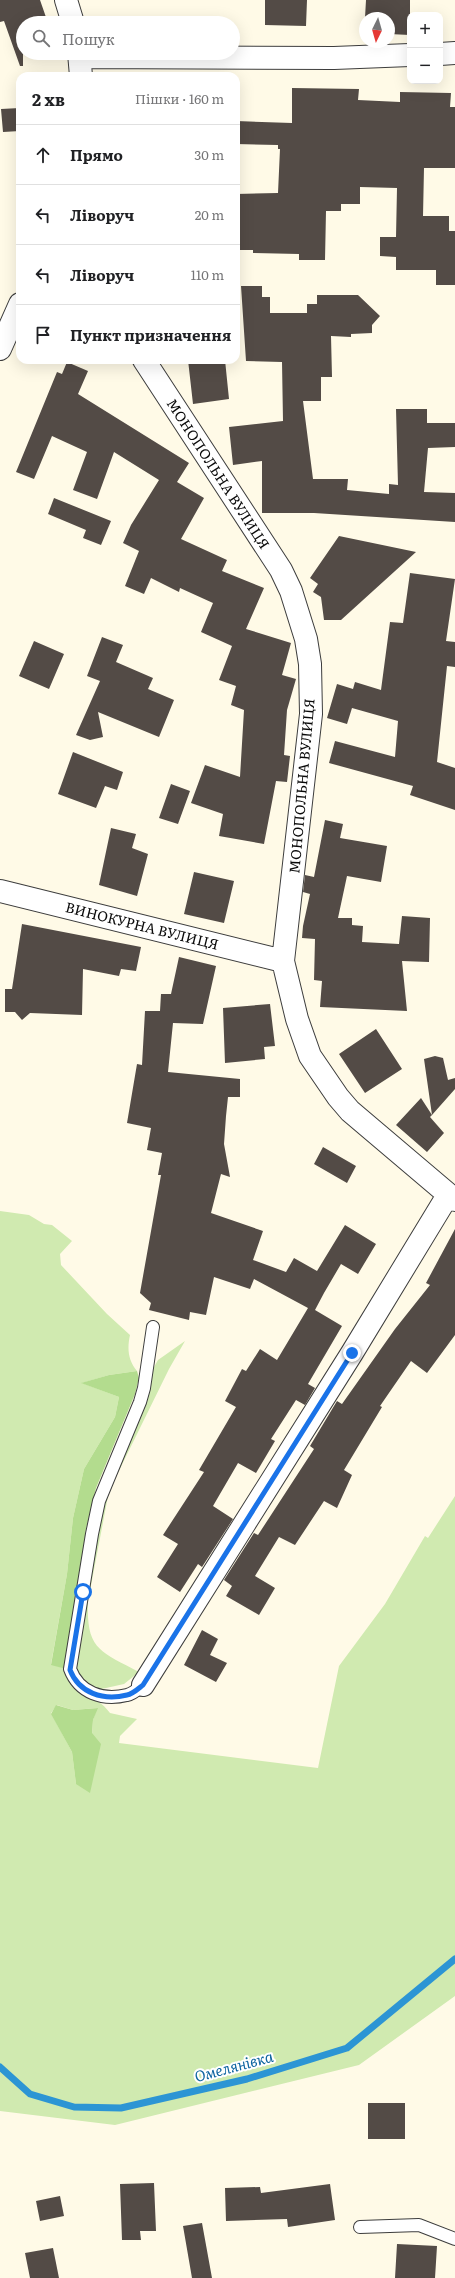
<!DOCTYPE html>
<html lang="uk">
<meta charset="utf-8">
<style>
:root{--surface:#fff;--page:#f6f6f6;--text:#202124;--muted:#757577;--line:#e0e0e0}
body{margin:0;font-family:Literata,serif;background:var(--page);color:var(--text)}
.controls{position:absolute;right:12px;top:12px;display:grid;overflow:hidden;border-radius:8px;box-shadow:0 4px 16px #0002}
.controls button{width:36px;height:36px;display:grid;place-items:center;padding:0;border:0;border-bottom:1px solid var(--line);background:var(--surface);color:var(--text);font:20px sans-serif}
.compass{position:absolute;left:359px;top:12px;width:36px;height:36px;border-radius:50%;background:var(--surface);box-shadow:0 4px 16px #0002;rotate:185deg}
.stop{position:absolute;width:12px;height:12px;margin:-9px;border:3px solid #1a73e8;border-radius:50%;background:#fff}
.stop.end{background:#1a73e8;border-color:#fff;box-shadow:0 1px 4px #0008}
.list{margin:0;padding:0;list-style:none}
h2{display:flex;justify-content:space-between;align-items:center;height:52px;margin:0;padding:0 16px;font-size:17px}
h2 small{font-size:13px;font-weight:400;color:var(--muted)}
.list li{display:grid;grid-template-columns:26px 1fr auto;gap:12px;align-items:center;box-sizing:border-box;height:60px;padding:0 16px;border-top:1px solid var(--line)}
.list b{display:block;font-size:15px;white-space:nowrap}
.list em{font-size:13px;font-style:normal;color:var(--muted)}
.icon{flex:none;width:22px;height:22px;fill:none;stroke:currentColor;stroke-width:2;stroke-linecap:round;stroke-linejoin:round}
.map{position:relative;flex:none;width:455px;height:2278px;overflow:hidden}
.search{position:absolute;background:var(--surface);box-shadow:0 4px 16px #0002;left:16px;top:16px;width:224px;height:44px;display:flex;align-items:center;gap:10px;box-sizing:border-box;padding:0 14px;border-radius:22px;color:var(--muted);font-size:15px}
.panel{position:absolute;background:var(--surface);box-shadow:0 4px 16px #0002;left:16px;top:72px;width:224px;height:292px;border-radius:12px}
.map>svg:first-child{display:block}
</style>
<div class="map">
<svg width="455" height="2278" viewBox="0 0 455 2278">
<rect width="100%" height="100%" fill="#fffae7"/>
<!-- green -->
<path fill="#d0eab0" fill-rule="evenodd" d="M 0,1211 L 29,1215 L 44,1224 L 52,1225 L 72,1241 L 60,1254 L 61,1265 L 107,1314 L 130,1335 C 127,1349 128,1360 137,1371 L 109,1375 L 82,1383 L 119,1397 L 115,1417 L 84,1469 L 73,1518 L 67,1574 L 51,1664 L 66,1669 C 75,1700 95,1692 110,1713 L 137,1719 L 120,1736 L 119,1743 L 318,1768 L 339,1666 L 385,1604 L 425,1536 L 428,1538 L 455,1496 L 455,1996 L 359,2065 L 115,2125 L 0,2111 ZM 57,1705 L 73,1710 L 97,1708 L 93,1720 L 92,1734 L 76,1784 L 72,1752 L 51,1713 Z
M 185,1341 L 169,1369 L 109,1491 L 88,1601 C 86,1650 100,1651 139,1672 L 124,1684 L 97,1690 L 78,1679 L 76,1665 L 86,1590 L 107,1487 L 144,1402 L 154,1367 L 158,1360 Z"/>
<!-- forest -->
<path fill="#b3dc8e" d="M 137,1371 L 139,1378 L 135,1394 L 96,1488 L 86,1529 L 66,1669 L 51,1665 L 67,1574 L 73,1518 L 84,1469 L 115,1417 L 119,1397 L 81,1383 L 109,1375 Z
M 56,1705 L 73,1710 L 98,1708 L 93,1720 L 92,1733 L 101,1744 L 90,1793 L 76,1784 L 72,1752 L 51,1714 Z"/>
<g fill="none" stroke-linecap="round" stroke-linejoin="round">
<!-- stream -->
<path stroke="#2c95d4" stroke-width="7" d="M 0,2067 L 30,2094 L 74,2107 L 121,2108 L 247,2079 L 347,2048 L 455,1959"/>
</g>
<!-- building -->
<path fill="#534b46" d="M 0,0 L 40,0 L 48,23 L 23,23 L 23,66 L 20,66 L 4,21 L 0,22 Z
M 265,0 L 307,0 L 306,26 L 265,25 Z
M 366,0 L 410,0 L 410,35 L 389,34 L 389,18 L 365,18 Z
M 292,88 L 359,89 L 358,100 L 400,102 L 400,92 L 451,93 L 450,107 L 455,107 L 455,168 L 424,168 L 423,216 L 449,216 L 449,231 L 455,231 L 455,285 L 436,285 L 436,270 L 396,270 L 396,257 L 380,256 L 380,237 L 396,237 L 397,188 L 360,187 L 360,204 L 341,204 L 341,211 L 326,211 L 325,260 L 299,260 L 299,254 L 253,253 L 253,250 L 236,250 L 236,194 L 278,193 L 280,149 L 278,149 L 278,145 L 236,144 L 236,121 L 292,123 Z
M 20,108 L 20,131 L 3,132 L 1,109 Z
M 241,286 L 262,286 L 262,297 L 270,297 L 270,313 L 307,313 L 307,304 L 317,304 L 317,295 L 358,295 L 380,316 L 372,325 L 372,333 L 351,334 L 351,337 L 331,336 L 332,377 L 321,377 L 321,401 L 303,401 L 313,479 L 348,479 L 347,490 L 389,494 L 389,484 L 398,485 L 396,409 L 427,409 L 427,423 L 455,423 L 455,447 L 428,448 L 424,492 L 455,493 L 455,522 L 314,513 L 262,513 L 262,461 L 233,465 L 229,427 L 283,421 L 282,362 L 246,361 Z
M 188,360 L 225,360 L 229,399 L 193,404 Z
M 67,362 L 88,371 L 78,394 L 189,463 L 177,482 L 204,498 L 181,539 L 227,560 L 222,571 L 264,588 L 246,629 L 291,643 L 282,675 L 296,679 L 287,710 L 284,755 L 290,756 L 287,782 L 276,781 L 264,844 L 219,836 L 223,814 L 191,803 L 205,765 L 240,777 L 244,710 L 231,705 L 236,686 L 219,680 L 232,646 L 201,632 L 213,603 L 180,588 L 179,592 L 151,578 L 144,594 L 125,586 L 139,551 L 123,543 L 131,525 L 159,480 L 114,452 L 97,499 L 73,490 L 87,452 L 52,436 L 34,479 L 16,472 L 57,372 L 62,374 Z
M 54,498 L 111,521 L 101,545 L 83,538 L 86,530 L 48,514 Z
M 339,536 L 416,552 L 341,620 L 324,620 L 321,597 L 313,592 L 318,584 L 310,578 Z
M 410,573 L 455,579 L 446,641 L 455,642 L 455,667 L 447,666 L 437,762 L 455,768 L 455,810 L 410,795 L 413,786 L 329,763 L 335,741 L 395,757 L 398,721 L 352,708 L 347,724 L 327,718 L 337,684 L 353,689 L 355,682 L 381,690 L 390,622 L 403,623 Z
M 102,637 L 123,645 L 116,662 L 153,678 L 148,689 L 174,700 L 159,737 L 98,712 L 103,737 L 90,740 L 76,735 L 100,681 L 87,676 Z
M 34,641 L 64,654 L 49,689 L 19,676 Z
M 73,752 L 123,772 L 117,790 L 105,786 L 96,808 L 58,794 Z
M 171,784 L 190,791 L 178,824 L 159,818 Z
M 325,820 L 343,824 L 340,838 L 387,846 L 381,882 L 347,876 L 338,918 L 352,918 L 352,925 L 363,926 L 362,942 L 399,944 L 402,916 L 430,918 L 429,962 L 402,961 L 407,1011 L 320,1007 L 322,981 L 314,980 L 315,939 L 302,938 L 303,926 L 310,894 L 303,892 L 305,875 L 314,877 Z
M 111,828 L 136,834 L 132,848 L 148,854 L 137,896 L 99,885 Z
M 194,872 L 234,881 L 224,923 L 184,914 Z
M 22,924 L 141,947 L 136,971 L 121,969 L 119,976 L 83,969 L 82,1015 L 30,1013 L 22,1020 L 15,1012 L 5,1012 L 5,989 L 12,989 Z
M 179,957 L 216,966 L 203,1024 L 173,1023 L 168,1072 L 240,1079 L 240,1097 L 228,1097 L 226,1116 L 224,1144 L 230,1177 L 221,1174 L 211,1213 L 263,1231 L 253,1260 L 286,1272 L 294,1258 L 317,1271 L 345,1225 L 376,1244 L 358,1274 L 341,1264 L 324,1293 L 315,1310 L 342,1326 L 308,1384 L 315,1388 L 305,1405 L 296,1400 L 271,1439 L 275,1441 L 256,1473 L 238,1463 L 213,1506 L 233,1519 L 202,1567 L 198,1564 L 180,1592 L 157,1577 L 178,1544 L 163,1535 L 204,1472 L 199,1470 L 236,1407 L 225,1401 L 242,1369 L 246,1371 L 260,1349 L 277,1360 L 308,1308 L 254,1279 L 250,1289 L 214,1277 L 206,1315 L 190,1312 L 189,1320 L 149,1310 L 151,1303 L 140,1293 L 161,1175 L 158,1175 L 162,1153 L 147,1150 L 151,1128 L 127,1123 L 137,1064 L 142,1065 L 145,1011 L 160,1011 L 161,994 L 171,994 Z
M 270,1004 L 275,1046 L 264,1047 L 265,1059 L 225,1063 L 223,1008 Z
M 376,1029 L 402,1069 L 365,1093 L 339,1054 Z
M 435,1056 L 443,1058 L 448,1080 L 455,1078 L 455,1089 L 432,1115 L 424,1059 Z
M 421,1098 L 432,1115 L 430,1117 L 444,1133 L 427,1152 L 396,1125 Z
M 323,1147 L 356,1166 L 347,1183 L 314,1164 Z
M 455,1229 L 455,1335 L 427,1373 L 411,1361 L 380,1406 L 382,1407 L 344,1470 L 352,1475 L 337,1508 L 324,1501 L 295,1545 L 279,1537 L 255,1576 L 275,1588 L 259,1615 L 226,1596 L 232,1586 L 224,1580 L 254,1533 L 258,1535 L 314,1449 L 310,1446 L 337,1401 L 342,1404 L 395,1329 L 430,1285 L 426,1283 Z
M 202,1630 L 218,1639 L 210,1655 L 227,1663 L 216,1682 L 184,1665 Z
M 368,2103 L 405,2103 L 405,2139 L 368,2139 Z
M 154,2183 L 156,2231 L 140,2231 L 141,2240 L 122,2240 L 120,2184 Z
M 330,2184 L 335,2220 L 288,2227 L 287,2219 L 226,2221 L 225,2188 L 260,2187 L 261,2193 Z
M 60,2196 L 64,2216 L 40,2221 L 36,2201 Z
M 202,2223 L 212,2278 L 192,2278 L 183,2226 Z
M 397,2244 L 437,2246 L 435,2278 L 395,2278 Z
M 53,2248 L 59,2278 L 30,2278 L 25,2253 Z"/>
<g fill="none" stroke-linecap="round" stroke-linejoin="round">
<defs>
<path id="service" d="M 143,1685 C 139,1688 133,1694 127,1695 C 103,1701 79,1693 70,1669 L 92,1534 L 99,1501 L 140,1402 L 144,1388 L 153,1327
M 360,2227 L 419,2225 L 455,2239"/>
<path id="minor" d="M 66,0 L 73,23
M 79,53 L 81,76
M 440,54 L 455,53
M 80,57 L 334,58 L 410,55
M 0,349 L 20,304
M 144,360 L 281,570 L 291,591 L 306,639 L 310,664 L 311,714 L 283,961 L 297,1019 L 310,1056 L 338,1097 L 350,1111 L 455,1200
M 0,891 L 283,961
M 143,1685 L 352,1353 L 448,1195"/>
</defs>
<!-- service casing -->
<use href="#service" stroke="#3d3d3d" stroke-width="14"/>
<!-- minor casing -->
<use href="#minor" stroke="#3d3d3d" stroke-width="24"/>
<!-- service -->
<use href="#service" stroke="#fff" stroke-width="12"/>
<!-- minor -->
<use href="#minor" stroke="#fff" stroke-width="22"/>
</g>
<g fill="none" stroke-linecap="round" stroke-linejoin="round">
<!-- route -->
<path stroke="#1a73e8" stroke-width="5" d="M 83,1592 L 70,1670 C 79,1693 103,1701 127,1695 C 133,1694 139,1688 143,1685 L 352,1353"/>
</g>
<g text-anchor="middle" stroke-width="4" stroke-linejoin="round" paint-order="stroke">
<!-- street labels -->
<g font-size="14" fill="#0a0a0a" stroke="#fff">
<text transform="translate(218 474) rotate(57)" y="5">МОНОПОЛЬНА ВУЛИЦЯ</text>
<text transform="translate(302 786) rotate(-85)" y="5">МОНОПОЛЬНА ВУЛИЦЯ</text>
<text transform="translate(142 926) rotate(14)" y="5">ВИНОКУРНА ВУЛИЦЯ</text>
</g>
<!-- water labels -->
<g font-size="15" font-style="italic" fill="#0f65a1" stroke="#fff">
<text transform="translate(234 2067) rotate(-15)" y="5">Омелянівка</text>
</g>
</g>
</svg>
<div class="controls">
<button>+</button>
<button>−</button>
</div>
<svg class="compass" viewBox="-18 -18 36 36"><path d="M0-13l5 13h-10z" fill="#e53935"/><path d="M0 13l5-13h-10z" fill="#757577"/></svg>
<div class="stop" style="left:83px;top:1592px"></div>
<div class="stop end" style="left:352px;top:1353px"></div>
<div class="search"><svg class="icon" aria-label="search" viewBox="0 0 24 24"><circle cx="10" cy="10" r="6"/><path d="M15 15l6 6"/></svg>Пошук</div>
<section class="panel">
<h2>2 хв<small>Пішки · 160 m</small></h2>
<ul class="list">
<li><svg class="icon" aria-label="ahead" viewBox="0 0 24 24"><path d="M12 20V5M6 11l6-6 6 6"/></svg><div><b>Прямо</b></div><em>30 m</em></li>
<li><svg class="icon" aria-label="left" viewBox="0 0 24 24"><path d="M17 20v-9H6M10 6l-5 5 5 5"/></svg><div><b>Ліворуч</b></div><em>20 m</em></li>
<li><svg class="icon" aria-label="left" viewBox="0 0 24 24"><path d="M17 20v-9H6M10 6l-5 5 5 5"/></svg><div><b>Ліворуч</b></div><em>110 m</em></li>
<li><svg class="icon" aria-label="arrive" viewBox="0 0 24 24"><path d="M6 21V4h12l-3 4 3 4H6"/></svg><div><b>Пункт призначення</b></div></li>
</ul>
</section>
</div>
